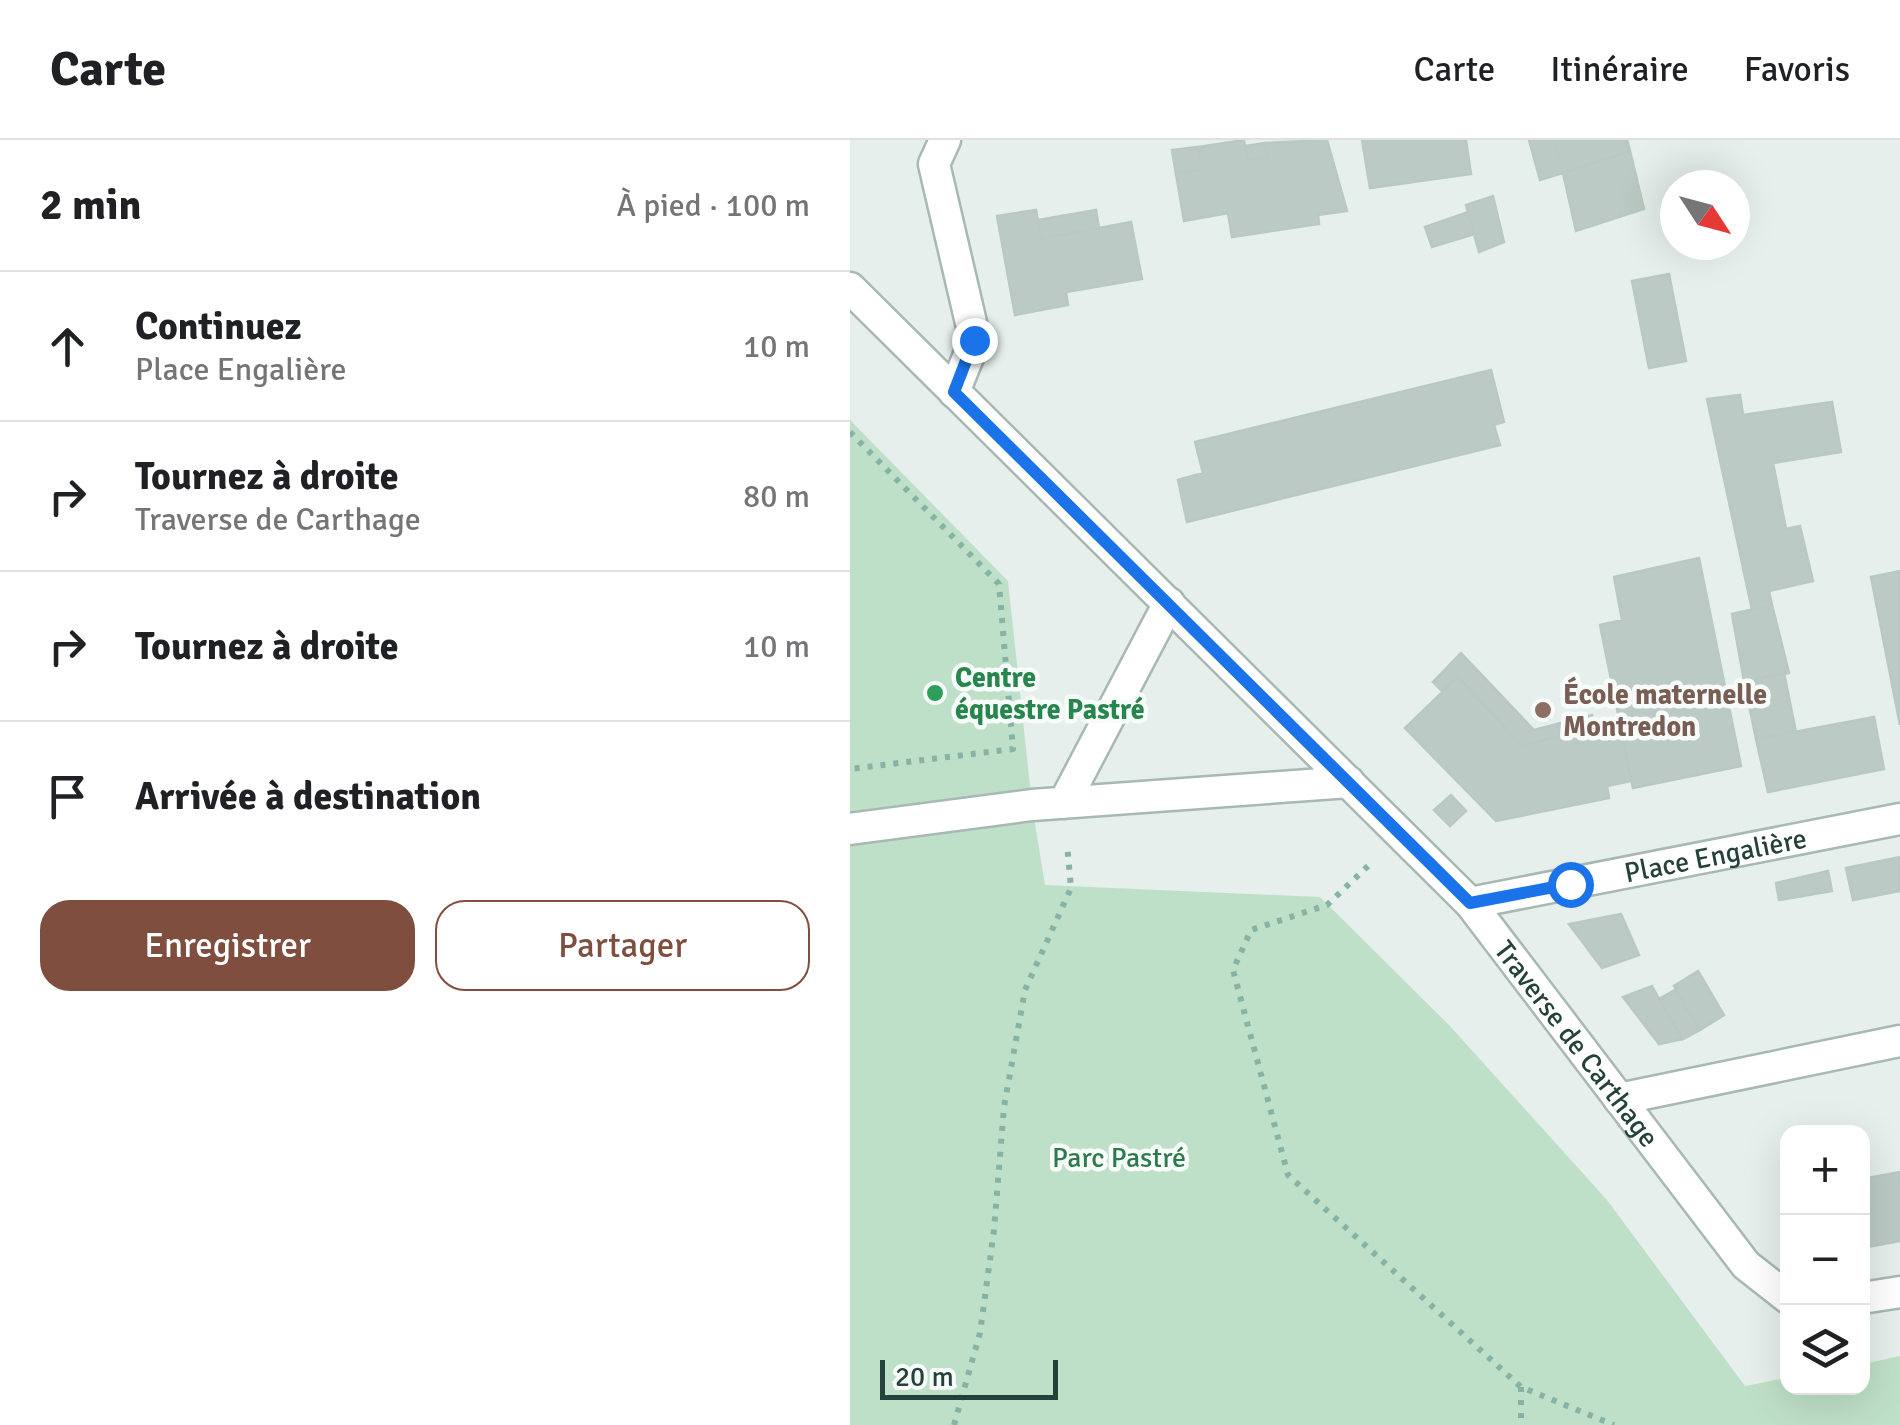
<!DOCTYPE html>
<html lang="fr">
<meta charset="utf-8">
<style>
:root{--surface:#fff;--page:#f2f2f2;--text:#202124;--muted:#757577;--line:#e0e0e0;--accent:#7f4e3f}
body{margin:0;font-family:Signika,sans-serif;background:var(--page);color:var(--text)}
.controls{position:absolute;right:30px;bottom:30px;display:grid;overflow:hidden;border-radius:20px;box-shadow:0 10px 40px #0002}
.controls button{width:90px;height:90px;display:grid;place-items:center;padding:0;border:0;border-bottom:2px solid var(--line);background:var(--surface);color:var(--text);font:50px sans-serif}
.compass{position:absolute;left:810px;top:30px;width:90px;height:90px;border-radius:50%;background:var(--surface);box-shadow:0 10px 40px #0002;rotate:126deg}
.scale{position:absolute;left:30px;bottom:25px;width:178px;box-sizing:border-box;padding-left:10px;border:5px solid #24423a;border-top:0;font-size:28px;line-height:35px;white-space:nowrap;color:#24423a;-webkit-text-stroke:8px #f7fbf9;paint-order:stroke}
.stop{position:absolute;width:30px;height:30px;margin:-22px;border:8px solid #1a73e8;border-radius:50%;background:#fff}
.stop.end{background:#1a73e8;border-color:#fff;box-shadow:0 2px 10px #0008}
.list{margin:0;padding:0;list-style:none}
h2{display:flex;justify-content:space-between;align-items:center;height:130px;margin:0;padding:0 40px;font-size:42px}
h2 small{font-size:32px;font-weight:400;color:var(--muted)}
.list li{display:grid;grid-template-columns:65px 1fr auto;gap:30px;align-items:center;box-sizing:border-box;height:150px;padding:0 40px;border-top:2px solid var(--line)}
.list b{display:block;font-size:38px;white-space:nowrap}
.list p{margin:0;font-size:32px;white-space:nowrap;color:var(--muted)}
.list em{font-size:32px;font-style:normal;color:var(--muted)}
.actions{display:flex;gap:20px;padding:30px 40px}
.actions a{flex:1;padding:22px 0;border:2px solid var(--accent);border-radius:30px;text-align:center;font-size:35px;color:var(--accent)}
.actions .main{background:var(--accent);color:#fff}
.icon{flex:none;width:55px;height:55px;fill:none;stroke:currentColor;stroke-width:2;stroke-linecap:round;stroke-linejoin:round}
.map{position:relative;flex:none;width:1050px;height:1285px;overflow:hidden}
header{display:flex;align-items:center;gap:60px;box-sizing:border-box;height:140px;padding:0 50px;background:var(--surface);border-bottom:2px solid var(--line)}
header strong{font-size:48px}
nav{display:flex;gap:55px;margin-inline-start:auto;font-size:35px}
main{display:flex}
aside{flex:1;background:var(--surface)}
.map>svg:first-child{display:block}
</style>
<header>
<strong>Carte</strong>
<nav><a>Carte</a><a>Itinéraire</a><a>Favoris</a></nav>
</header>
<main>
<aside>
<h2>2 min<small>À pied · 100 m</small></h2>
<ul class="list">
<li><svg class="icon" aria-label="ahead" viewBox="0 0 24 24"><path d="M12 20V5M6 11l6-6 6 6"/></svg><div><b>Continuez</b><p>Place Engalière</p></div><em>10 m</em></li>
<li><svg class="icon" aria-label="right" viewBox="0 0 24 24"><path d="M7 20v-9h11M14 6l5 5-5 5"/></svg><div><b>Tournez à droite</b><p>Traverse de Carthage</p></div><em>80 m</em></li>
<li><svg class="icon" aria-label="right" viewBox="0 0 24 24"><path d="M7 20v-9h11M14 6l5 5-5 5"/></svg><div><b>Tournez à droite</b></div><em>10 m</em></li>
<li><svg class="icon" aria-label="arrive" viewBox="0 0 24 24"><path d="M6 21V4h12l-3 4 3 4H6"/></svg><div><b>Arrivée à destination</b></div></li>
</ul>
<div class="actions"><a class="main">Enregistrer</a><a>Partager</a></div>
</aside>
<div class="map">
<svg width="1050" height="1285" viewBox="0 0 1050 1285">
<rect width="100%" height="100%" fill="#e6efeb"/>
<!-- green -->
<path fill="#bfe0c8" d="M 0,280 L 158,441 L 182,665 L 195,745 L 470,757 L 599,885 L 757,1060 L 895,1246 L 937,1238 L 938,1248 L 1012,1248 L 1013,1224 L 1050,1216 L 1050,1285 L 0,1285 Z"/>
<!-- building -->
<path fill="#bbcac4" stroke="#b8c9c2" stroke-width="2.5" d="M 394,0 L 397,20 L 417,18 L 415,3 L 477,0 L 497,71 L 468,75 L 469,84 L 382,97 L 378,73 L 334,81 L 326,34 L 350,30 L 348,7 Z
M 512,0 L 616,0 L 621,34 L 520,48 Z
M 679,0 L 704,0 L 713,33 L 690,40 Z
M 704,0 L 777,0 L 780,11 L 713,33 Z
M 415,3 L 417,18 L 397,20 L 395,6 Z
M 348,7 L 350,30 L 326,34 L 322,10 Z
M 780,11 L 794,69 L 726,91 L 713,33 Z
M 643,56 L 654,102 L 629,112 L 616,65 Z
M 186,70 L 191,99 L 281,82 L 292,139 L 216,152 L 218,165 L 165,175 L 147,76 Z
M 246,70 L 249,88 L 191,99 L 188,80 Z
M 618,72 L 625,94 L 582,107 L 575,87 Z
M 819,134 L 836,221 L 799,228 L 782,141 Z
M 641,230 L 654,282 L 644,285 L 650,305 L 337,382 L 328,340 L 353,333 L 345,302 Z
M 890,255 L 893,275 L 982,262 L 991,312 L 923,323 L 936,389 L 950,386 L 963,441 L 919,451 L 922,465 L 902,470 L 857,259 Z
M 849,418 L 891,626 L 783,648 L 750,485 L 772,480 L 764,437 Z
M 1050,431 L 1050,585 L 1021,437 Z
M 922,465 L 939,533 L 894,541 L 882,474 Z
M 611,513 L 684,590 L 707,584 L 710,596 L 672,606 L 608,537 L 592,551 L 583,542 Z
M 934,533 L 946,592 L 906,599 L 894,541 Z
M 608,537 L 672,606 L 710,596 L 707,584 L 742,575 L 745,586 L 769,580 L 781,641 L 757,646 L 759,658 L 646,681 L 555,588 Z
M 1024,577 L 1034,629 L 918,652 L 906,599 Z
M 601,655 L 616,671 L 600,686 L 584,670 Z
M 1050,717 L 1050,751 L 1003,760 L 996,728 Z
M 978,731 L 982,751 L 929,760 L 926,743 Z
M 771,774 L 789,815 L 752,828 L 719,784 Z
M 848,831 L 874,875 L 850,890 L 824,846 Z
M 802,846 L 809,859 L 833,899 L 809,904 L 773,857 Z
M 825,850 L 850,890 L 833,899 L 809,859 Z
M 1050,1032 L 1050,1101 L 1012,1108 L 1012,1039 Z"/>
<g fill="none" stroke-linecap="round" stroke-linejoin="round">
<defs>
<path id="service" d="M 95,0 L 84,24 L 125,200 L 104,252
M 214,663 L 319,463
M 0,689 L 182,665 L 499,642"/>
<g id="minor">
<path id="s1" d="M 0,148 L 620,763 L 896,1125 L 938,1158"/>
<path id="s2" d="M 620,763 L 1050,679"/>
<path d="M 769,959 L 1050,901"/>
<path d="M 1012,1158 L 1050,1152"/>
</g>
</defs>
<!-- service casing -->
<use href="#service" stroke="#a8b8b2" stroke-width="35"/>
<!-- minor casing -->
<use href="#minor" stroke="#a8b8b2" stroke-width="35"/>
<!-- path -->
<path stroke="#86b3a5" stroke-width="6" stroke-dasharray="5 8" stroke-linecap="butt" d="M 0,292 L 149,444 L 163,609 L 0,629
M 518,726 L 477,765 L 401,790 L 383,830 L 438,1035 L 671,1247 L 764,1285
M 671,1247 L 671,1285
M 104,1285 L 130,1193 L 144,1090 L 154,967 L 175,850 L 221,748 L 217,704"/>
<!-- service -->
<use href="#service" stroke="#fff" stroke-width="30"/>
<!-- minor -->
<use href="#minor" stroke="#fff" stroke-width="30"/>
</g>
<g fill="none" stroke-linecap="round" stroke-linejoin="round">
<!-- route -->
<path stroke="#1a73e8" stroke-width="12" d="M 124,200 L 104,252 L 620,763 L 720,744"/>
</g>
<!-- markers -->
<circle fill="#2e9e5b" stroke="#f7fbf9" stroke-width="4" cx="85" cy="553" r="10"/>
<circle fill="#8d6e63" stroke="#f7fbf9" stroke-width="4" cx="693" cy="570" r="10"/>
<g text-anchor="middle" stroke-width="9" stroke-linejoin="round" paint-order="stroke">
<!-- leisure labels -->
<g font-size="28" font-weight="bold" fill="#27864d" stroke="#f7fbf9" text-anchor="start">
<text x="105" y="547">Centre<tspan x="105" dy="32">équestre Pastré</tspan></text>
</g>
<!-- education labels -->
<g font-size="28" font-weight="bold" fill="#785e54" stroke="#f7fbf9" text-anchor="start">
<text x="713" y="564">École maternelle<tspan x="713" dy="32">Montredon</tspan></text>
</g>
<!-- street labels -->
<g font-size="28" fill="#24423a" stroke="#f7fbf9">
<text dy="10" stroke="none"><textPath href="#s2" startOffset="250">Place Engalière</textPath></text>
<text dy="10" stroke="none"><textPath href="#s1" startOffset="1050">Traverse de Carthage</textPath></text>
</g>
<!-- park labels -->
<g font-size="28" fill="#2d7a4b" stroke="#f7fbf9">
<text x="269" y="1027">Parc Pastré</text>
</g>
</g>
</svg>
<div class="controls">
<button>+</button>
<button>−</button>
<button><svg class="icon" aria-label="layers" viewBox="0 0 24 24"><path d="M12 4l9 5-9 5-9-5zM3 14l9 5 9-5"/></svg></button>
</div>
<svg class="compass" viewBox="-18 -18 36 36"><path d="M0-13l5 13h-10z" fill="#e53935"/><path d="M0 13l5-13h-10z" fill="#757577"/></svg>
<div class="scale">20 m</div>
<div class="stop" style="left:720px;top:744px"></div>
<div class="stop end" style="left:124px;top:200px"></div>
</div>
</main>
